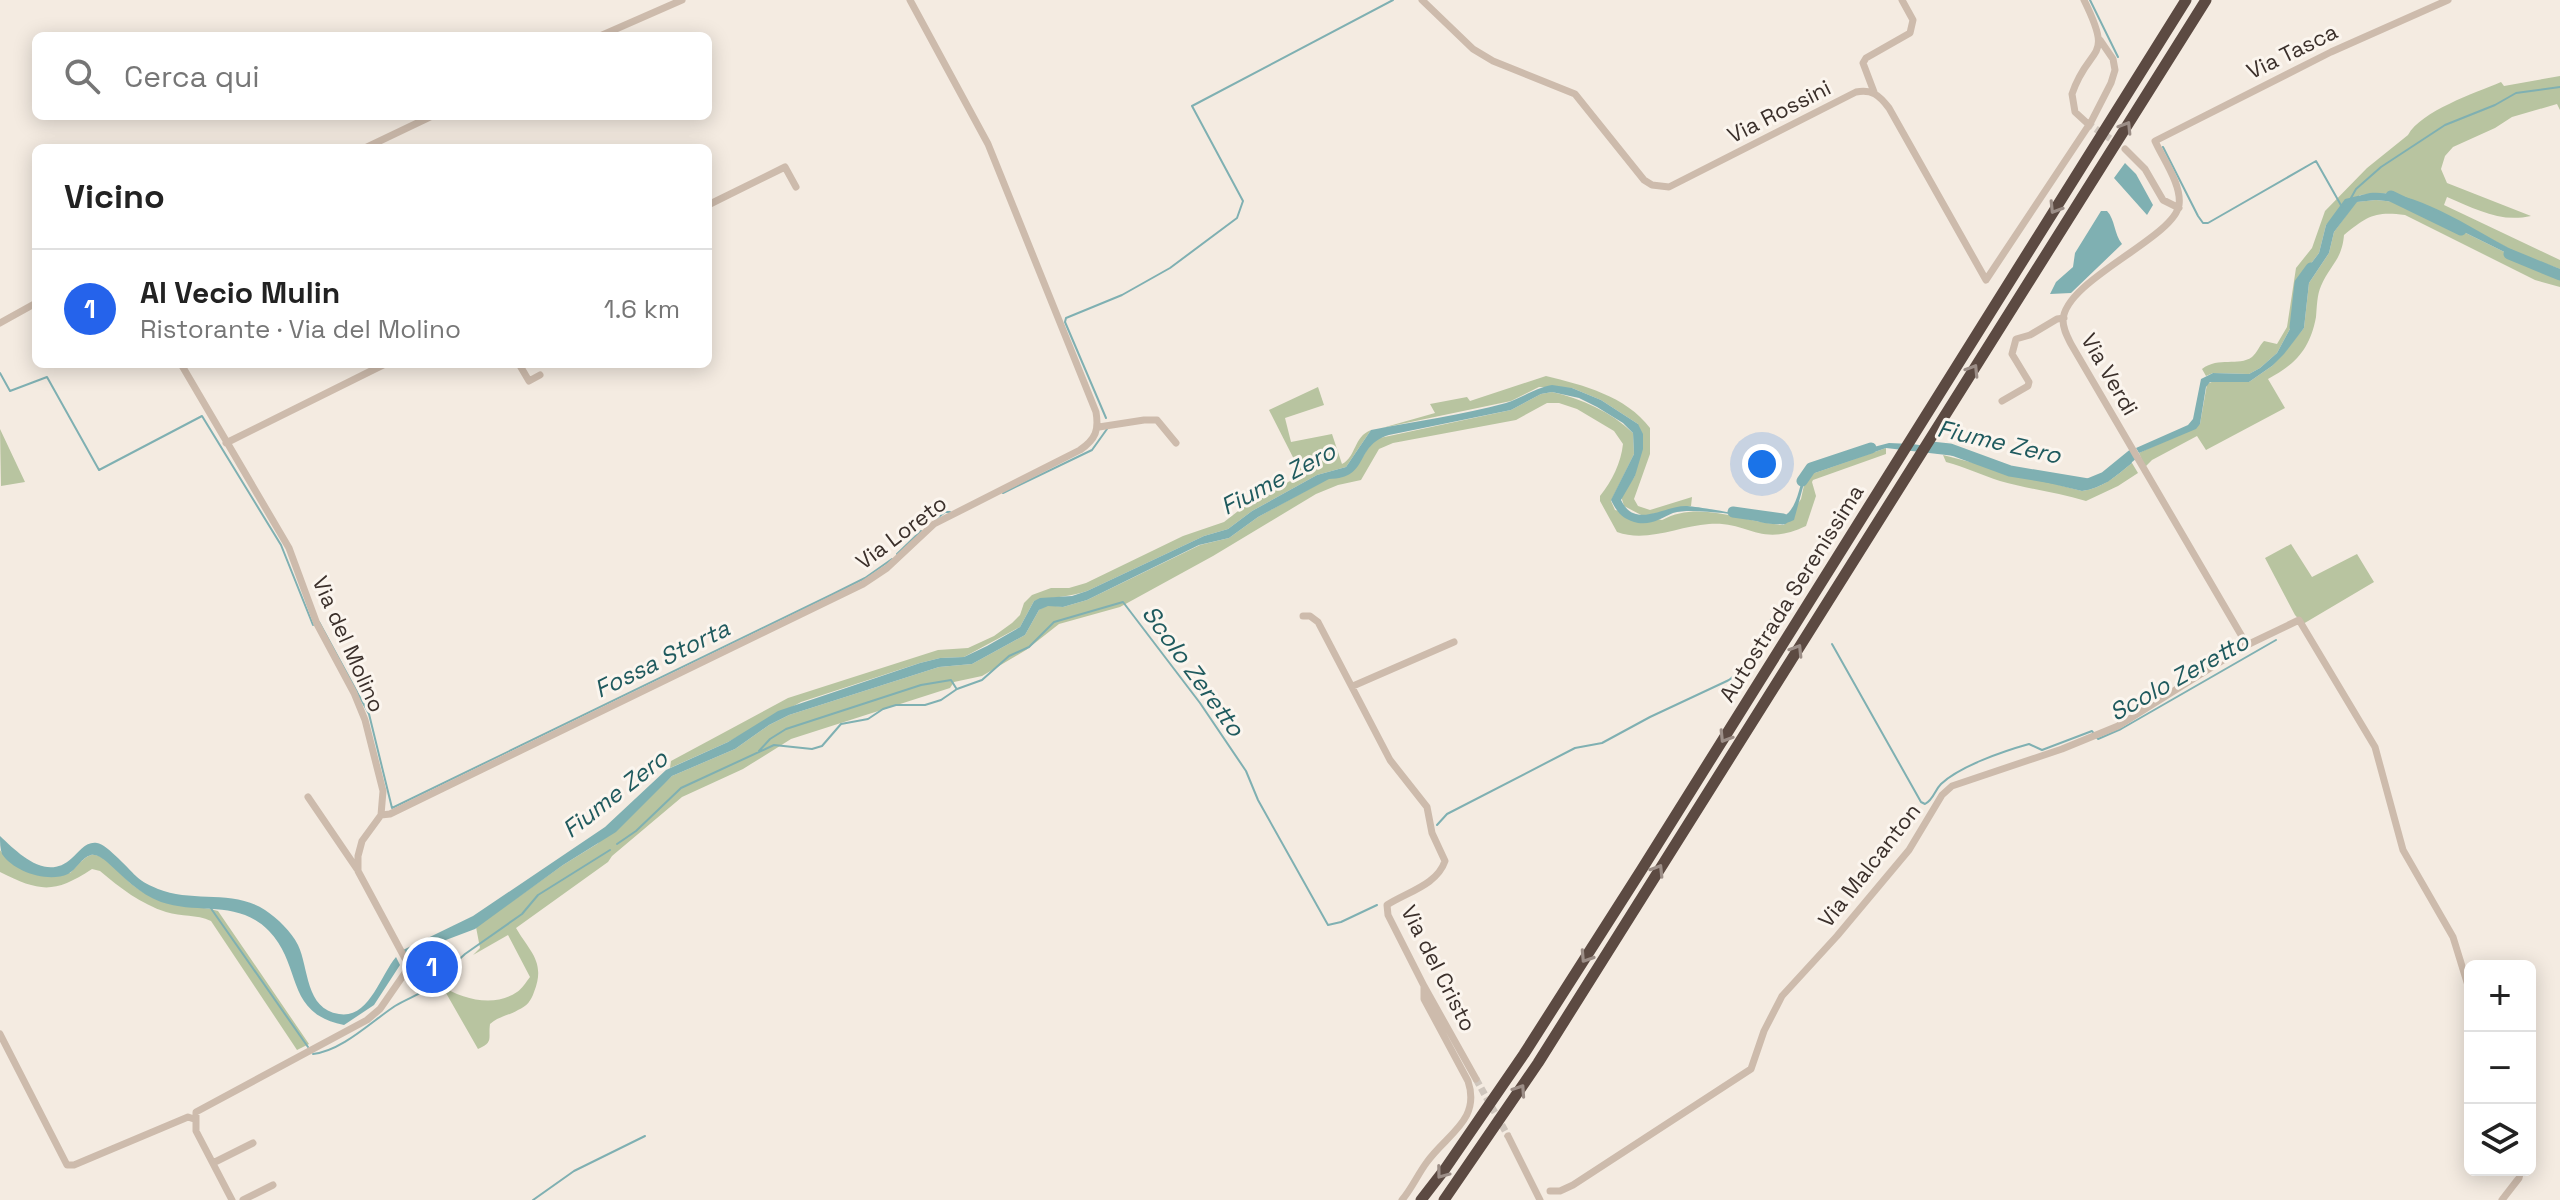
<!DOCTYPE html>
<html lang="it">
<meta charset="utf-8">
<style>
:root{--surface:#fff;--page:#f6f6f6;--text:#222;--muted:#767676;--line:#e0e0e0;--accent:#2563eb}
body{margin:0;font-family:"Space Grotesk",sans-serif;background:var(--page);color:var(--text)}
.controls{position:absolute;right:24px;bottom:24px;display:grid;overflow:hidden;border-radius:12px;box-shadow:0 4px 20px #0003}
.controls button{width:72px;height:72px;display:grid;place-items:center;padding:0;border:0;border-bottom:2px solid var(--line);background:var(--surface);color:var(--text);font:40px sans-serif}
.you{position:absolute;left:1762px;top:464px;width:28px;height:28px;margin:-20px;border:6px solid #fff;border-radius:50%;background:#1a73e8;box-shadow:0 0 0 12px #1a73e833}
.badge{display:grid;place-items:center;width:52px;height:52px;border-radius:50%;background:var(--accent);color:#fff;font-size:26px;font-weight:700}
.pin{position:absolute;translate:-50% -50%;border:4px solid #fff;box-shadow:0 2px 8px #0006}
.list{margin:0;padding:0;list-style:none}
h2{display:flex;justify-content:space-between;align-items:center;height:104px;margin:0;padding:0 32px;font-size:34px}
h2 small{font-size:26px;font-weight:400;color:var(--muted)}
.list li{display:grid;grid-template-columns:52px 1fr auto;gap:24px;align-items:center;box-sizing:border-box;height:120px;padding:0 32px;border-top:2px solid var(--line)}
.list b{display:block;font-size:30px;white-space:nowrap}
.list p{margin:0;font-size:26px;white-space:nowrap;color:var(--muted)}
.list em{font-size:26px;font-style:normal;color:var(--muted)}
.icon{flex:none;width:44px;height:44px;fill:none;stroke:currentColor;stroke-width:2;stroke-linecap:round;stroke-linejoin:round}
.map{position:relative;flex:none;width:2560px;height:1200px;overflow:hidden}
.search{position:absolute;background:var(--surface);box-shadow:0 4px 20px #0003;left:32px;top:32px;width:680px;height:88px;display:flex;align-items:center;gap:20px;box-sizing:border-box;padding:0 28px;border-radius:12px;color:var(--muted);font-size:30px}
.panel{position:absolute;background:var(--surface);box-shadow:0 4px 20px #0003;left:32px;top:144px;width:680px;height:224px;border-radius:12px}
.map>svg:first-child{display:block}
</style>
<div class="map">
<svg width="2560" height="1200" viewBox="0 0 2560 1200">
<rect width="100%" height="100%" fill="#f4ebe1"/>
<!-- green -->
<path fill="#b8c4a0" d="M 2560,76 L 2560,110 L 2557,104 L 2512,117 L 2495,128 L 2453,147 L 2445,156 L 2441,169 L 2447,183 L 2531,216 C 2500,223 2476,209 2447,197 L 2444,205 L 2560,260 L 2560,269 L 2519,254 L 2442,213 L 2392,193 L 2360,195 L 2326,225 L 2319,253 L 2303,274 L 2298,314 L 2277,353 L 2260,368 L 2249,374 L 2213,373 L 2206,376 L 2202,369 C 2219,356 2238,367 2252,357 C 2257,353 2259,346 2264,341 L 2277,344 L 2287,327 L 2296,268 L 2312,248 L 2325,211 L 2367,168 L 2408,135 C 2421,111 2475,93 2501,82 L 2504,86 Z
M 2376,200 L 2405,203 L 2547,273 L 2560,276 L 2560,287 L 2535,280 L 2405,215 C 2375,211 2367,216 2344,235 C 2342,260 2330,265 2321,286 C 2317,295 2317,306 2316,317 C 2310,349 2296,364 2268,379 L 2285,408 L 2206,450 L 2197,436 L 2152,460 L 2145,467 L 2139,453 L 2200,424 L 2207,384 L 2214,381 L 2249,382 L 2272,366 L 2304,328 L 2309,283 L 2329,253 L 2334,232 L 2356,202 Z
M 1546,376 C 1583,385 1626,396 1650,428 L 1650,454 L 1634,499 L 1638,506 L 1650,510 L 1692,497 L 1691,506 L 1643,516 L 1624,506 L 1621,496 L 1635,476 L 1638,424 L 1601,400 L 1572,388 L 1539,387 L 1511,401 L 1382,428 L 1435,413 L 1430,404 L 1467,397 L 1470,401 Z
M 1318,387 L 1324,405 L 1285,418 L 1291,442 L 1332,434 L 1342,464 C 1357,456 1353,437 1371,430 L 1346,467 L 1317,475 L 1252,511 L 1228,529 L 1204,536 L 1087,591 C 1070,597 1052,597 1034,601 L 1020,627 L 964,657 L 940,658 L 920,663 L 801,702 L 728,742 L 670,768 L 671,761 L 788,698 L 938,650 L 968,648 L 994,636 L 1012,623 L 1020,615 L 1024,603 L 1032,595 L 1051,588 L 1069,588 L 1086,583 L 1183,536 L 1224,522 L 1251,501 L 1302,475 L 1269,410 Z
M 1552,392 C 1582,399 1610,411 1633,433 L 1634,454 L 1611,501 L 1615,510 L 1662,520 C 1700,499 1744,523 1784,525 L 1801,499 L 1806,476 L 1886,448 L 1886,454 L 1813,480 L 1812,482 L 1816,496 L 1806,526 C 1759,548 1750,521 1709,524 C 1679,526 1647,543 1617,532 L 1600,501 L 1600,496 C 1612,481 1621,463 1623,444 L 1614,431 L 1577,409 L 1559,403 L 1547,403 L 1516,420 L 1393,443 L 1379,449 L 1361,480 L 1338,485 L 1316,494 L 1213,556 L 1120,607 L 1059,624 L 1026,650 L 982,676 L 954,682 L 950,688 L 791,739 L 743,769 L 682,797 L 612,856 L 608,862 L 516,928 C 530,952 546,962 534,992 C 531,1001 527,1006 518,1010 C 508,1016 499,1016 490,1024 C 488,1039 494,1042 478,1049 L 442,986 C 462,999 494,1008 517,992 C 522,989 526,982 530,977 L 508,935 L 473,955 L 480,948 L 476,927 L 563,865 L 597,844 L 672,776 L 735,749 L 769,725 L 789,715 L 939,667 L 972,664 L 1025,635 L 1039,610 L 1048,605 L 1063,607 L 1087,600 L 1200,545 L 1229,538 L 1258,517 L 1329,478 C 1358,478 1359,457 1375,439 L 1511,410 L 1541,394 Z
M 0,429 L 25,482 L 1,486 Z
M 1943,455 L 2082,491 C 2103,488 2116,476 2132,463 L 2138,473 L 2118,486 L 2086,501 C 2057,492 2028,489 2000,481 C 1982,475 1965,467 1946,462 Z
M 2291,544 L 2312,577 L 2357,554 L 2374,582 L 2303,624 L 2295,615 L 2265,558 Z
M 0,850 L 6,858 L 70,873 C 76,868 86,853 95,855 C 109,857 123,878 134,886 C 160,906 188,903 218,911 L 309,1044 L 297,1050 L 211,921 C 196,914 182,917 166,912 C 141,904 120,888 100,871 L 92,869 C 54,894 40,892 0,872 Z"/>
<!-- water -->
<path fill="#7fb0b2" d="M 2125,163 L 2136,174 L 2153,205 L 2147,215 L 2114,178 Z
M 2370,193 C 2433,189 2498,254 2560,269 L 2560,276 L 2547,273 L 2405,203 L 2376,200 L 2357,202 L 2334,232 L 2329,253 L 2309,283 L 2304,328 L 2284,354 L 2272,366 L 2249,382 L 2210,382 L 2206,387 L 2200,424 L 2196,429 L 2139,453 L 2136,448 L 2188,425 L 2193,419 L 2201,379 L 2213,373 L 2249,374 L 2260,368 L 2277,353 L 2298,314 L 2303,274 L 2319,253 L 2326,225 L 2345,199 Z
M 2101,211 L 2107,211 C 2115,219 2114,234 2122,244 L 2071,293 L 2050,294 L 2056,282 L 2073,267 L 2075,253 Z
M 1552,385 L 1572,388 L 1601,400 L 1638,424 L 1643,434 L 1643,449 L 1635,476 L 1621,500 C 1635,530 1665,505 1687,506 C 1705,507 1772,522 1784,516 C 1797,509 1800,485 1804,472 L 1870,448 L 1889,443 L 1912,444 L 1948,449 L 2010,471 L 2055,478 L 2083,487 L 2102,481 L 2129,457 L 2132,463 C 2116,476 2103,488 2082,491 L 1991,469 L 1955,456 L 1886,448 L 1806,476 L 1794,520 C 1771,532 1747,515 1723,513 C 1708,512 1687,509 1673,513 C 1661,518 1653,525 1638,523 C 1624,520 1617,513 1611,500 L 1634,454 L 1633,433 L 1623,423 L 1597,407 L 1579,398 L 1552,392 L 1541,394 L 1511,410 L 1389,435 C 1353,446 1371,478 1329,479 L 1258,517 L 1229,538 L 1199,545 L 1087,600 L 1063,607 L 1048,606 L 1039,610 L 1025,635 L 972,664 L 939,667 L 789,715 L 769,725 L 735,749 L 672,776 L 616,832 L 563,865 L 475,929 L 430,946 L 409,958 L 403,950 L 473,916 L 605,827 L 666,770 L 728,742 L 778,711 L 920,663 L 940,658 L 964,657 L 987,646 L 1020,627 L 1034,601 L 1040,598 L 1072,596 L 1087,591 L 1204,536 L 1228,529 L 1252,511 L 1317,475 L 1346,467 L 1371,430 C 1416,421 1462,415 1506,403 C 1522,398 1535,388 1552,385 Z
M 0,836 C 19,854 47,882 72,858 C 79,852 86,841 97,843 C 107,844 131,872 137,877 C 142,882 151,886 158,889 C 192,903 233,889 265,910 C 278,919 291,931 298,945 C 309,968 305,1009 339,1014 C 369,1019 380,976 396,957 L 400,965 L 374,1005 L 344,1025 C 284,1013 303,966 269,931 C 238,899 199,915 161,902 C 139,894 124,877 107,862 C 103,859 97,854 91,855 C 82,857 76,870 68,874 C 48,883 14,872 2,854 C 0,848 0,843 0,836 Z"/>
<g fill="none" stroke-linecap="round" stroke-linejoin="round">
<!-- stream -->
<path stroke="#7fb0b2" stroke-width="2" d="M 2090,0 L 2118,57
M 2163,147 L 2198,216 L 2203,223 L 2208,223 L 2316,161 L 2342,207
M 2351,198 L 2356,189 L 2381,167 L 2445,125 L 2495,105 L 2516,93 L 2560,87
M 0,373 L 10,391 L 47,377 L 99,470 L 202,416 L 281,545 L 313,625
M 1106,418 L 1065,322 L 1066,318 L 1122,295 L 1170,268 L 1237,218 L 1243,201 L 1192,106 L 1393,0
M 1003,493 L 1092,450 L 1107,429
M 935,520 L 945,512 L 950,512
M 897,554 L 921,531
M 319,622 L 369,714 L 392,808 L 833,594 L 865,578 L 892,559
M 1832,644 L 1921,802 L 1925,804 C 1934,799 1934,791 1941,784 C 1960,766 2004,751 2029,744 L 2042,750 L 2092,731 L 2098,739 L 2121,729 L 2276,640
M 759,751 L 770,739 L 786,729 L 921,685 L 951,680 L 956,688
M 1437,825 L 1447,814 L 1575,748 L 1602,743 L 1650,717 L 1729,680 L 1739,672 L 1777,610
M 617,844 L 636,831 L 681,788 L 774,745 L 812,749 L 822,746 L 841,724 L 868,719 L 883,709 L 896,705 L 925,705 L 941,700 L 957,689 L 982,680 L 1009,656 L 1029,647 L 1054,622 L 1123,602 L 1200,703 L 1246,771 L 1258,800 L 1328,925 L 1341,922 L 1377,905
M 210,907 L 308,1047
M 439,978 L 465,954 L 522,914 L 538,895 L 610,850
M 313,1054 C 342,1051 372,1021 395,1006 C 408,998 422,994 434,984
M 533,1200 L 574,1171 L 645,1136"/>
<!-- river -->
<path stroke="#7fb0b2" stroke-width="11" d="M 2391,196 L 2461,230
M 2509,254 L 2560,275
M 2295,327 L 2300,283 L 2311,268
M 1931,447 L 1950,449 L 2010,471 L 2088,484 L 2105,477 L 2132,455
M 1802,481 L 1811,468 L 1871,448
M 1733,512 L 1783,519"/>
<!-- minor-tunnel -->
<path stroke="#cfc6bd" stroke-width="7" stroke-dasharray="7 3.5" stroke-linecap="butt" d="M 2087,123 L 2118,144
M 1476,1079 L 1508,1136"/>
<!-- minor -->
<path stroke="#cdbbac" stroke-width="7" d="M 1422,0 L 1473,49 L 1493,61 L 1575,94 L 1644,180 L 1652,185 L 1669,187 L 1856,92 C 1872,89 1879,95 1889,108 L 1986,280 L 2091,122 L 2111,83 L 2115,70 L 2113,59 L 2100,40
M 2084,0 C 2115,63 2089,43 2072,94 L 2075,112 L 2087,123
M 600,36 L 682,0
M 1874,92 L 1863,63 L 1866,58 L 1910,33 L 1913,20 L 1902,0
M 365,148 L 432,116
M 2125,149 L 2145,169 L 2163,200 L 2179,208
M 708,205 L 785,167 L 796,187
M 0,323 L 36,303
M 181,364 L 289,548 L 317,624 L 354,693 L 365,720 L 383,791 L 381,815 L 362,841 L 358,856 L 358,871 L 408,964 L 407,970 L 380,1009 L 367,1020 L 196,1112 L 196,1131 L 232,1200
M 519,364 L 529,381 L 540,375
M 2002,401 L 2028,386 L 2029,382 L 2012,354 L 2016,339 L 2030,335 L 2057,319 L 2064,318
M 1099,427 L 1144,420 L 1157,420 L 1176,443
M 226,443 L 385,364
M 1303,616 L 1310,616 L 1318,622 L 1390,760 L 1427,807 L 1432,833 L 1445,861 C 1437,885 1407,892 1387,905 L 1388,915 L 1424,986 L 1476,1079
M 2247,645 L 2299,620 L 2375,747 L 2403,850 L 2453,937 L 2470,992
M 1353,686 L 1454,642
M 308,797 L 357,869
M 381,815 L 390,814 L 863,584 L 887,568 L 934,524 L 1080,450 C 1096,439 1099,430 1096,412 L 988,144 L 910,0
M 0,1034 L 67,1165 L 74,1165 L 188,1117 L 194,1119
M 1508,1136 L 1540,1200
M 213,1163 L 253,1143
M 1550,1191 L 1560,1191 L 1573,1185 L 1751,1069 L 1764,1031 L 1782,996 L 1837,936 L 1909,850 L 1942,795 L 1952,786 L 2062,749 L 2118,726 L 2247,645 L 2071,344 C 2067,336 2063,329 2063,320 C 2065,280 2174,238 2179,205 C 2182,185 2163,159 2155,141 L 2331,52 L 2448,0
M 243,1200 L 273,1185
M 1402,1200 C 1412,1188 1418,1174 1427,1162 C 1447,1134 1481,1120 1468,1081 L 1424,999 L 1424,986
M 2502,1200 L 2519,1178 L 2521,1170"/>
<!-- highway -->
<path stroke="#5c4a42" stroke-width="11" d="M 1421,1200 L 1445,1169 L 1524,1054 L 1642,869 L 2186,0
M 1444,1200 L 1538,1063 L 2206,0"/>
</g>
<!-- one-way arrows -->
<defs><path id="oneway-chevron" d="M-2-3.5L2.5 0L-2 3.5" fill="none" stroke-width="1.6" stroke-linecap="round" stroke-linejoin="round" transform="scale(2)"/></defs>
<g stroke="#9c8e87">
<use href="#oneway-chevron" transform="translate(2126 127) rotate(-58)"/>
<use href="#oneway-chevron" transform="translate(2055 208) rotate(122)"/>
<use href="#oneway-chevron" transform="translate(1973 370) rotate(-58)"/>
<use href="#oneway-chevron" transform="translate(1797 650) rotate(-58)"/>
<use href="#oneway-chevron" transform="translate(1725 737) rotate(122)"/>
<use href="#oneway-chevron" transform="translate(1658 870) rotate(-58)"/>
<use href="#oneway-chevron" transform="translate(1586 957) rotate(123)"/>
<use href="#oneway-chevron" transform="translate(1520 1090) rotate(-56)"/>
<use href="#oneway-chevron" transform="translate(1442 1173) rotate(127)"/>
</g>
<g text-anchor="middle" stroke-width="6" stroke-linejoin="round" paint-order="stroke">
<!-- street labels -->
<g font-size="22" fill="#3b302b" stroke="#fbf5ee">
<text transform="translate(2292 51) rotate(-26)" y="8">Via Tasca</text>
<text transform="translate(1779 111) rotate(-27)" y="8">Via Rossini</text>
<text transform="translate(2110 374) rotate(60)" y="8">Via Verdi</text>
<text transform="translate(901 532) rotate(-37)" y="8">Via Loreto</text>
<text transform="translate(1791 593) rotate(-58)" y="8">Autostrada Serenissima</text>
<text transform="translate(349 644) rotate(66)" y="8">Via del Molino</text>
<text transform="translate(1869 865) rotate(-52)" y="8">Via Malcanton</text>
<text transform="translate(1439 968) rotate(63)" y="8">Via del Cristo</text>
</g>
<!-- water labels -->
<g font-size="24" font-style="italic" fill="#1f5a5e" stroke="#fbf5ee">
<text transform="translate(1999 442) rotate(13)" y="8">Fiume Zero</text>
<text transform="translate(1278 479) rotate(-28)" y="8">Fiume Zero</text>
<text transform="translate(662 659) rotate(-26)" y="8">Fossa Storta</text>
<text transform="translate(1193 671) rotate(54)" y="8">Scolo Zeretto</text>
<text transform="translate(2179 677) rotate(-29)" y="8">Scolo Zeretto</text>
<text transform="translate(615 794) rotate(-38)" y="8">Fiume Zero</text>
</g>
</g>
</svg>
<div class="controls">
<button>+</button>
<button>−</button>
<button><svg class="icon" aria-label="layers" viewBox="0 0 24 24"><path d="M12 4l9 5-9 5-9-5zM3 14l9 5 9-5"/></svg></button>
</div>
<div class="you"></div>
<div class="pin badge" style="left:432px;top:967px">1</div>
<div class="search"><svg class="icon" aria-label="search" viewBox="0 0 24 24"><circle cx="10" cy="10" r="6"/><path d="M15 15l6 6"/></svg>Cerca qui</div>
<section class="panel">
<h2>Vicino<small></small></h2>
<ul class="list">
<li><span class="badge">1</span><div><b>Al Vecio Mulin</b><p>Ristorante · Via del Molino</p></div><em>1.6 km</em></li>
</ul>
</section>
</div>
